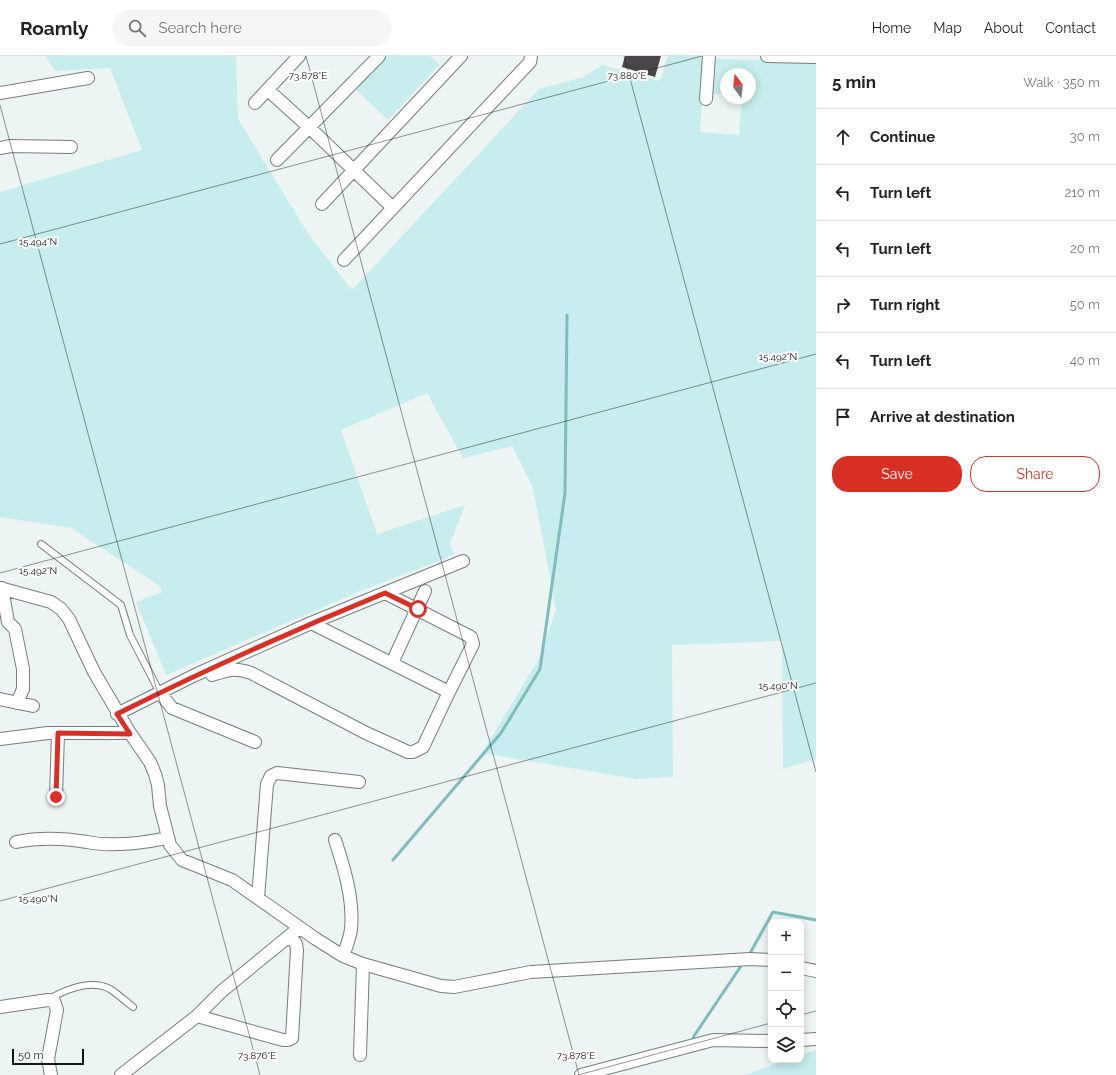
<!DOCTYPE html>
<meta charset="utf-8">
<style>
:root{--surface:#fff;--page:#f6f6f6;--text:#222;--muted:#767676;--line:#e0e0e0;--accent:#d93025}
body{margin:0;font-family:Raleway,sans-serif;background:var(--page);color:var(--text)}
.controls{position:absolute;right:12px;bottom:12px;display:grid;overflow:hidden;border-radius:8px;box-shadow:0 2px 10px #0003}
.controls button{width:36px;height:36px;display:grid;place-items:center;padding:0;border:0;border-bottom:1px solid var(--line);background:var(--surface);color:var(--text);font:20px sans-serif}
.compass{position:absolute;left:720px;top:12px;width:36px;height:36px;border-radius:50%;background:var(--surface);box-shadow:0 2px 10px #0003;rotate:345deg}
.scale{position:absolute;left:12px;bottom:10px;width:72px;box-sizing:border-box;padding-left:4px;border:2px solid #141717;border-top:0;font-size:11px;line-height:14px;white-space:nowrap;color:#141717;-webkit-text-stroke:3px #fff;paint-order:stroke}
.stop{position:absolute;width:12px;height:12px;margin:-9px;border:3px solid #d93025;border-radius:50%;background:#fff}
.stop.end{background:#d93025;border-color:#fff;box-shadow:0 1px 4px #0008}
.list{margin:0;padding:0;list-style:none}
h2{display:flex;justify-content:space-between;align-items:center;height:52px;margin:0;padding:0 16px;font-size:17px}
h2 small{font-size:13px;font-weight:400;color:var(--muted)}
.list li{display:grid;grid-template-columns:26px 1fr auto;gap:12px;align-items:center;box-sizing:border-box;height:56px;padding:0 16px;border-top:1px solid var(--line)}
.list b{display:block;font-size:15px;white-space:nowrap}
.list em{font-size:13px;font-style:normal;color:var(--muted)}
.actions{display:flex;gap:8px;padding:12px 16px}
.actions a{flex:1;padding:9px 0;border:1px solid var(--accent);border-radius:16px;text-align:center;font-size:14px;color:var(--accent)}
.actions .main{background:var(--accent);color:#fff}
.icon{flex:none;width:22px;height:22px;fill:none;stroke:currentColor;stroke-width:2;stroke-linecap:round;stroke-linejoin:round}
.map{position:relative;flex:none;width:816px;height:1019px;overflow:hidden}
header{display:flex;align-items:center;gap:24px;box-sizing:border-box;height:56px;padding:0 20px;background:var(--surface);border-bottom:1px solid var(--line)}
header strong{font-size:19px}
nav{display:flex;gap:22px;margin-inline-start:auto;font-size:14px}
.search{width:280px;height:36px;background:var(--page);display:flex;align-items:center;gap:10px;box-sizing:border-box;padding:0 14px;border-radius:22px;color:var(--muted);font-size:15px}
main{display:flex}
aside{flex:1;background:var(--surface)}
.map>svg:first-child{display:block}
</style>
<header>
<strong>Roamly</strong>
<div class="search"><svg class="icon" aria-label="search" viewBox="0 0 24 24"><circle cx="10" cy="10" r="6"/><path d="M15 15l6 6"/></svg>Search here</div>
<nav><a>Home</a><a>Map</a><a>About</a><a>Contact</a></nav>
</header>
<main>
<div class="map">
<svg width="816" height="1019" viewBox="0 0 816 1019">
<rect width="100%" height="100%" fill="#edf4f4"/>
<!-- green -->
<path fill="#c8edee" d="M 46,0 L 236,0 L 238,63 L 309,179 L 352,234 L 539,33 L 584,21 L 602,9 L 660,25 L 668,0 L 705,0 L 700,76 L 739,79 L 742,42 L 750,42 L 750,18 L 726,18 L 726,39 L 711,38 L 714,3 L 816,5 L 816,703 L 783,713 L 782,585 L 672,589 L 673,721 L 636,723 L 482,697 L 540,601 L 556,553 L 533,432 L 512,390 L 463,402 L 427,337 L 341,374 L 377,478 L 465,449 L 450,488 L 454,499 L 365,533 L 166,619 L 136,546 L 162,536 L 160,530 L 71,472 L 0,461 L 0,136 L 142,94 L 110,12 L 55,15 Z
M 387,0 L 430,0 L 440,8 L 388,64 L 355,33 Z
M 816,994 L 816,1019 L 744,1019 L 788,1004 L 801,1004 L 801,999 Z"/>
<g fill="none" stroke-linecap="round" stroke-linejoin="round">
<!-- stream -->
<path stroke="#7ebcbe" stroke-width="3" d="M 393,804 L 501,677 L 540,613 L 565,437 L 567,259
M 749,899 L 773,856 L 816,864
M 692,986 L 694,980 L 743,907"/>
</g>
<!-- building -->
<path fill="#4a4548" d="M 625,0 L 661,0 L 655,21 L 622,11 Z"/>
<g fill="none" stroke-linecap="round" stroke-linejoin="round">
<defs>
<path id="service" d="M 41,488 L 121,549 L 130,579 L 160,637
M 49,943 C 65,934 91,923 110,933 C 118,938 125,945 133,951"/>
<path id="minor" d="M 767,0 L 816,1
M 268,34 L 310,72 L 393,152
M 0,37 L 88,22
M 706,43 L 709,0
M 255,47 L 299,0
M 0,92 L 11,90 L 71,91
M 277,104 L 379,0
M 322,148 L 461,0
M 344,204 L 530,6 L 531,0
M 0,532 L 51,546 L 61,553 L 69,563 L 94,616 L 130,677
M 2,532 L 8,566 L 15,573 L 23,613 L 23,633 L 17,647
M 311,567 L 449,636 L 473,588 L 471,581 L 385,537
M 392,607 L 425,535
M 212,619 C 228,614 235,611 251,617 L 366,677 L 408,696 L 413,696 L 423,691 L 449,636
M 160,637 L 172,652 L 255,686
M 0,643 L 33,650
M 117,658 L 195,619 L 311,567 L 463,505
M 0,683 L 48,677 L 130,677 L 150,706 L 155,718 L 158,729 L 160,750 L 170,789 L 182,804 L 232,824 L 316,883 L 343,900 L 363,908 L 441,930 L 454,931 L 531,916 L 751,903 L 771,904
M 56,741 L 58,677
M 335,784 C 344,811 354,844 351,873 C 350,882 346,892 343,900
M 16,786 C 40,781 63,782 87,786 C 112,791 143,787 167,782
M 258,842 L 267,728 L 271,720 L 277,717 L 359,726
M 801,912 L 816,915
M 0,951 L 48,944 L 54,945 L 57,954 L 48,1003 L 51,1019
M 197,960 L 283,984 L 288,984 L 292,982 L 297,894 L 296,888 L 290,879
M 801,984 L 816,983
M 360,999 L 363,908
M 121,1019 L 197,960 L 222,935 L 299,872
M 581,1019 L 713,984 L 771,985"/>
</defs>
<!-- service casing -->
<use href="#service" stroke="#767c7c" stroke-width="8"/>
<!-- minor casing -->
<use href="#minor" stroke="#767c7c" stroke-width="14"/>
<!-- service -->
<use href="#service" stroke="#fff" stroke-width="6"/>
<!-- minor -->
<use href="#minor" stroke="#fff" stroke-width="12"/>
</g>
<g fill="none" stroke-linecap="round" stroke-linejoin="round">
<!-- route -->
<path stroke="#d93025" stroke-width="5" d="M 56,741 L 58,677 L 130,678 L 117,658 C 205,614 294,574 385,537 L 418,553"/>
</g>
<!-- ticks -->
<path fill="none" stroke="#141717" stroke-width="1" stroke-opacity="0.45" d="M 306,0 L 579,1019M 624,0 L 816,716M 0,49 L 260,1019M 0,188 L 702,0M 0,517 L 816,298M 0,845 L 816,627M 801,959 L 816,955M 578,1019 L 771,967"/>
<g font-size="10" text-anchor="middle" fill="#141717" stroke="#fff" stroke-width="4" stroke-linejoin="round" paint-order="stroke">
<text x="308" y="23">73.878°E</text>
<text x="627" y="23">73.880°E</text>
<text x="38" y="189">15.494°N</text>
<text x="778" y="304">15.492°N</text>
<text x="38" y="518">15.492°N</text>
<text x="778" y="633">15.490°N</text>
<text x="38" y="846">15.490°N</text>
<text x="257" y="1003">73.876°E</text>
<text x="576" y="1003">73.878°E</text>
</g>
</svg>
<div class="controls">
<button>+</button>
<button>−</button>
<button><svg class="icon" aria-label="locate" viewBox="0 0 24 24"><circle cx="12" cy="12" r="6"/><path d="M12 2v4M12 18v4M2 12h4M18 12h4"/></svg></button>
<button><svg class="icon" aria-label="layers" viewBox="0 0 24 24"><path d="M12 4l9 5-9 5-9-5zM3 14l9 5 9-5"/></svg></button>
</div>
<svg class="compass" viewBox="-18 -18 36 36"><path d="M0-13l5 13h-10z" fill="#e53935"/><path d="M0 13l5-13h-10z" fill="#767676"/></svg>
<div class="scale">50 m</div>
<div class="stop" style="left:418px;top:553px"></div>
<div class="stop end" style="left:56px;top:741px"></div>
</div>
<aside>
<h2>5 min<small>Walk · 350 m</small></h2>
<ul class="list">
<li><svg class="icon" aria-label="ahead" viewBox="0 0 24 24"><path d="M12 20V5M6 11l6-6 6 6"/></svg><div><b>Continue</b></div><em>30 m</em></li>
<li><svg class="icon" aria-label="left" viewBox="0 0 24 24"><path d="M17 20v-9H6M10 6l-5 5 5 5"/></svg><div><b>Turn left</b></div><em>210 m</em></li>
<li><svg class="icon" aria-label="left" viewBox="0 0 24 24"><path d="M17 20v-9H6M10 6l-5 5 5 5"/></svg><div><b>Turn left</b></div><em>20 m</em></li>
<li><svg class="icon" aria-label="right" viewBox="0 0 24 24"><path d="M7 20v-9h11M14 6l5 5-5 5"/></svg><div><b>Turn right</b></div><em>50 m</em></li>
<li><svg class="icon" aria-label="left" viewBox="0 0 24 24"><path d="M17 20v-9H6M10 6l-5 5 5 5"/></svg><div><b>Turn left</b></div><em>40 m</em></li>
<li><svg class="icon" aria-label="arrive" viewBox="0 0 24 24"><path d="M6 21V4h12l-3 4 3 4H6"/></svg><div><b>Arrive at destination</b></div></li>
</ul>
<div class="actions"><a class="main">Save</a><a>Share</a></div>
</aside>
</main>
